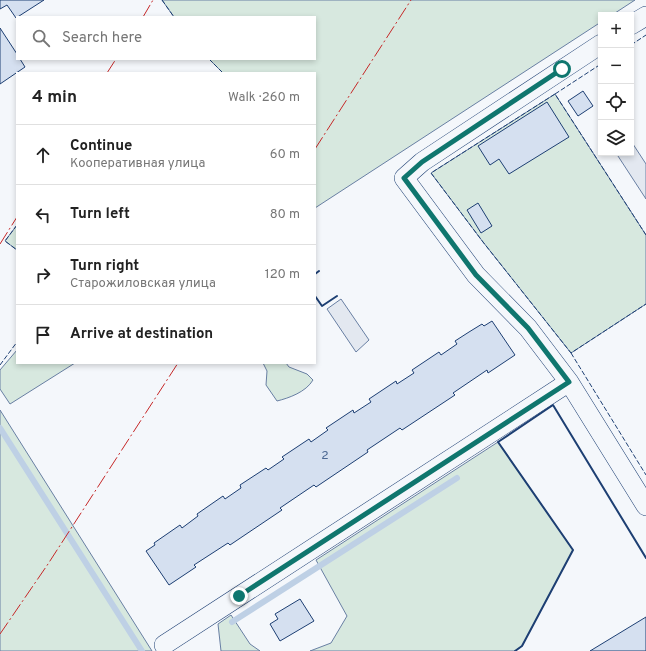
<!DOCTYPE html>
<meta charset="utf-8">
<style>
:root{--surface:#fff;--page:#f6f6f6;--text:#222;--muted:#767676;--line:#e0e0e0}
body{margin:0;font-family:Overpass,sans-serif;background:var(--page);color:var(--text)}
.controls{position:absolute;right:12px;top:12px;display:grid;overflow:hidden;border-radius:0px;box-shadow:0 2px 6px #0003}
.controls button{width:36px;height:36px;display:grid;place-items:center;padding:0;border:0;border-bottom:1px solid var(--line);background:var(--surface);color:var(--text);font:20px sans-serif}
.stop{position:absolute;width:12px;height:12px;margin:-9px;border:3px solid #0f766e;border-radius:50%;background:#fff}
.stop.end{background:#0f766e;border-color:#fff;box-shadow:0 1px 4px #0008}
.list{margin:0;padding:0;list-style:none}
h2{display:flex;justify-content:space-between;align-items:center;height:52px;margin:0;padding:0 16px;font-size:17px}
h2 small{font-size:13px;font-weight:400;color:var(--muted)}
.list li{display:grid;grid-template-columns:26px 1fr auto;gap:12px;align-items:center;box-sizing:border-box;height:60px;padding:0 16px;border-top:1px solid var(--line)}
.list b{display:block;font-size:15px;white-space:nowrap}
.list p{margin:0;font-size:13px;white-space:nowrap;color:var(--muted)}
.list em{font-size:13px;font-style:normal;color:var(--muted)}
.icon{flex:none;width:22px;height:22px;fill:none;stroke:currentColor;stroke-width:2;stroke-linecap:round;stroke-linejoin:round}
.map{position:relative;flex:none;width:646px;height:651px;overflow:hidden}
.search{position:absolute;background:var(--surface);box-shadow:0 2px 6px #0003;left:16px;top:16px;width:300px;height:44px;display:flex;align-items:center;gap:10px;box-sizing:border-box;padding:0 14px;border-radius:0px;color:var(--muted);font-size:15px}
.panel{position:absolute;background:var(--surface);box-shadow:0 2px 6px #0003;left:16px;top:72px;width:300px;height:292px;border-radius:0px}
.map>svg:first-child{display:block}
</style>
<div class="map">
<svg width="646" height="651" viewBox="0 0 646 651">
<rect width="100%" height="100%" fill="#f4f7fb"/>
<!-- green -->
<path fill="#d7e8df" stroke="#687fa3" d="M 162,0 L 635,0 L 612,15 L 601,15 L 601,22 L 315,208 L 315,73 L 223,73 L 209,59 L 315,59 L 315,17 L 174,17 Z
M 555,94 L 646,235 L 646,304 L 571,353 L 483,242 L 431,173 Z
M 17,225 L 17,250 L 5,241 Z
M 17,350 L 17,363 L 75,363 L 10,404 L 0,389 L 0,370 Z
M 263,363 L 286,363 L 289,367 L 307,374 L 313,380 C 306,392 289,398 277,401 L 266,385 L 267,371 Z
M 0,410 L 152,651 L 0,651 Z
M 498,442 L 573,550 L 522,646 L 515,651 L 310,651 L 331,643 L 347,616 L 316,560 Z
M 231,615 L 250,644 L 260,651 L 221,651 L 218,624 Z"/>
<!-- parking -->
<path fill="#e3e8f0" stroke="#687fa3" d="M 631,141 L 646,164 L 646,199 L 616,153 L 631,153 Z
M 341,299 L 369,340 L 356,352 L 327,309 Z"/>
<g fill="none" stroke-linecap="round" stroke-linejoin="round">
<!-- stream -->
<path stroke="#bed0e5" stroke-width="6" d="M 0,428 L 142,651
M 232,622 L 457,478"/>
</g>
<!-- building -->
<path fill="#d5e0f0" stroke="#1d3f73" d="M 0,0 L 44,0 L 16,18 L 7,5 L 0,9 Z
M 0,28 L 17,54 L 17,59 L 20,59 L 25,67 L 0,84 Z
M 583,91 L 593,106 L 578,116 L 568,101 Z
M 547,102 L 569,137 L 509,174 L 499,159 L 490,165 L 478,146 Z
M 478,203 L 492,226 L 481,233 L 467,210 Z
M 492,321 L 515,355 L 488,373 L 487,370 L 453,393 L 455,395 L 402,430 L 400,428 L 367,450 L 368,452 L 316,487 L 314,485 L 280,508 L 282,510 L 230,545 L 228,543 L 194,565 L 196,567 L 169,585 L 146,551 L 155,545 L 154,543 L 180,525 L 182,528 L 198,516 L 197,514 L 223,496 L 225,499 L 241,488 L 240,485 L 266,468 L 268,470 L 284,459 L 282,457 L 309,439 L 311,442 L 328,430 L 326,428 L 353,410 L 354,413 L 371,402 L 369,399 L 396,381 L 397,384 L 414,373 L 412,370 L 439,352 L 441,355 L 457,344 L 455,341 L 469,332 L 482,324 L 484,326 Z
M 300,599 L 314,621 L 280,641 L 270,624 L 278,619 L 275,614 Z
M 646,617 L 646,651 L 590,651 Z"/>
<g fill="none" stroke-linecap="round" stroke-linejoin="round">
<defs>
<path id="minor" d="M 631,25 L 646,16
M 601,44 L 422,162 L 404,178 L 476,275 L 528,328 L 569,382 L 646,506
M 164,645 L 569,382"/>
</defs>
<!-- minor casing -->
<use href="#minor" stroke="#1d3f73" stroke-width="20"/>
<!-- minor -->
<use href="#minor" stroke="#f4f7fb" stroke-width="19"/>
<!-- fence -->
<path stroke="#1d3f73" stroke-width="1" stroke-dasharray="5 2" stroke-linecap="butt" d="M 162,0 L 174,17
M 631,45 L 646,35
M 209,59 L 223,73
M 555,94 L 601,64
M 17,225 L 5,241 L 17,250
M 646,235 L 555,94 L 431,173 L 483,242 L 571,353 L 646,304
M 571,353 L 646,475
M 0,365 L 17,342"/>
<!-- wall -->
<path stroke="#1d3f73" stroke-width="2" d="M 315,274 L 319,271
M 315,296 L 322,306 L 337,296
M 515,651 L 522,646 L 573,550 L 498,442 L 553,405 L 646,558"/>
<!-- power -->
<path stroke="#c62828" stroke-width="1" stroke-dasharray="14 3 2 3" stroke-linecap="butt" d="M 143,17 L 153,0
M 107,73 L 116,59
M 315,149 L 411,0
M 0,244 L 17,217
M 0,634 L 48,564 L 178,363"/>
</g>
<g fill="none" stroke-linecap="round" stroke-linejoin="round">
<!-- route -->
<path stroke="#0f766e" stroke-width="5" d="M 239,596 L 569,382 L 528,328 L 476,275 L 404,178 L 422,162 L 562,69"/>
</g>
<g text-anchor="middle" stroke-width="3" stroke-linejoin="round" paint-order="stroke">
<!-- number labels -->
<g font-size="12" fill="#4b6792">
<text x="325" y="459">2</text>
</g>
</g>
</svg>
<div class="controls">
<button>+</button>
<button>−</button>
<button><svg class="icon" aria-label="locate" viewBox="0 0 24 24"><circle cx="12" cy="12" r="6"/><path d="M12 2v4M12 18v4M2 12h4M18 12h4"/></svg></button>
<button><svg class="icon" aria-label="layers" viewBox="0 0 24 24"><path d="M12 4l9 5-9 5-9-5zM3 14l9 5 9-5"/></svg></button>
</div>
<div class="stop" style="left:562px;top:69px"></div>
<div class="stop end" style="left:239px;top:596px"></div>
<div class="search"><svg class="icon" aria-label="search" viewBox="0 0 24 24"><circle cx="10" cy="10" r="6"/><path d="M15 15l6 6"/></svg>Search here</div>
<section class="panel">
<h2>4 min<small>Walk · 260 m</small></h2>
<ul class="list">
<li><svg class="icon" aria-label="ahead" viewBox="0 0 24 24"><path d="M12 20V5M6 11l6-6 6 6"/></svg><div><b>Continue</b><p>Кооперативная улица</p></div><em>60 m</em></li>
<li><svg class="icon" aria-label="left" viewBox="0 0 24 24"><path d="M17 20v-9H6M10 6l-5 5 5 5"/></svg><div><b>Turn left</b></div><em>80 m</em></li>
<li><svg class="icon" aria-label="right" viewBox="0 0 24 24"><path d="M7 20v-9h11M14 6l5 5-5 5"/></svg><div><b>Turn right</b><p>Старожиловская улица</p></div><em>120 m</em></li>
<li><svg class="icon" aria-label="arrive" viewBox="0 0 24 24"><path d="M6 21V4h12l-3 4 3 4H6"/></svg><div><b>Arrive at destination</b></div></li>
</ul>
</section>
</div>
